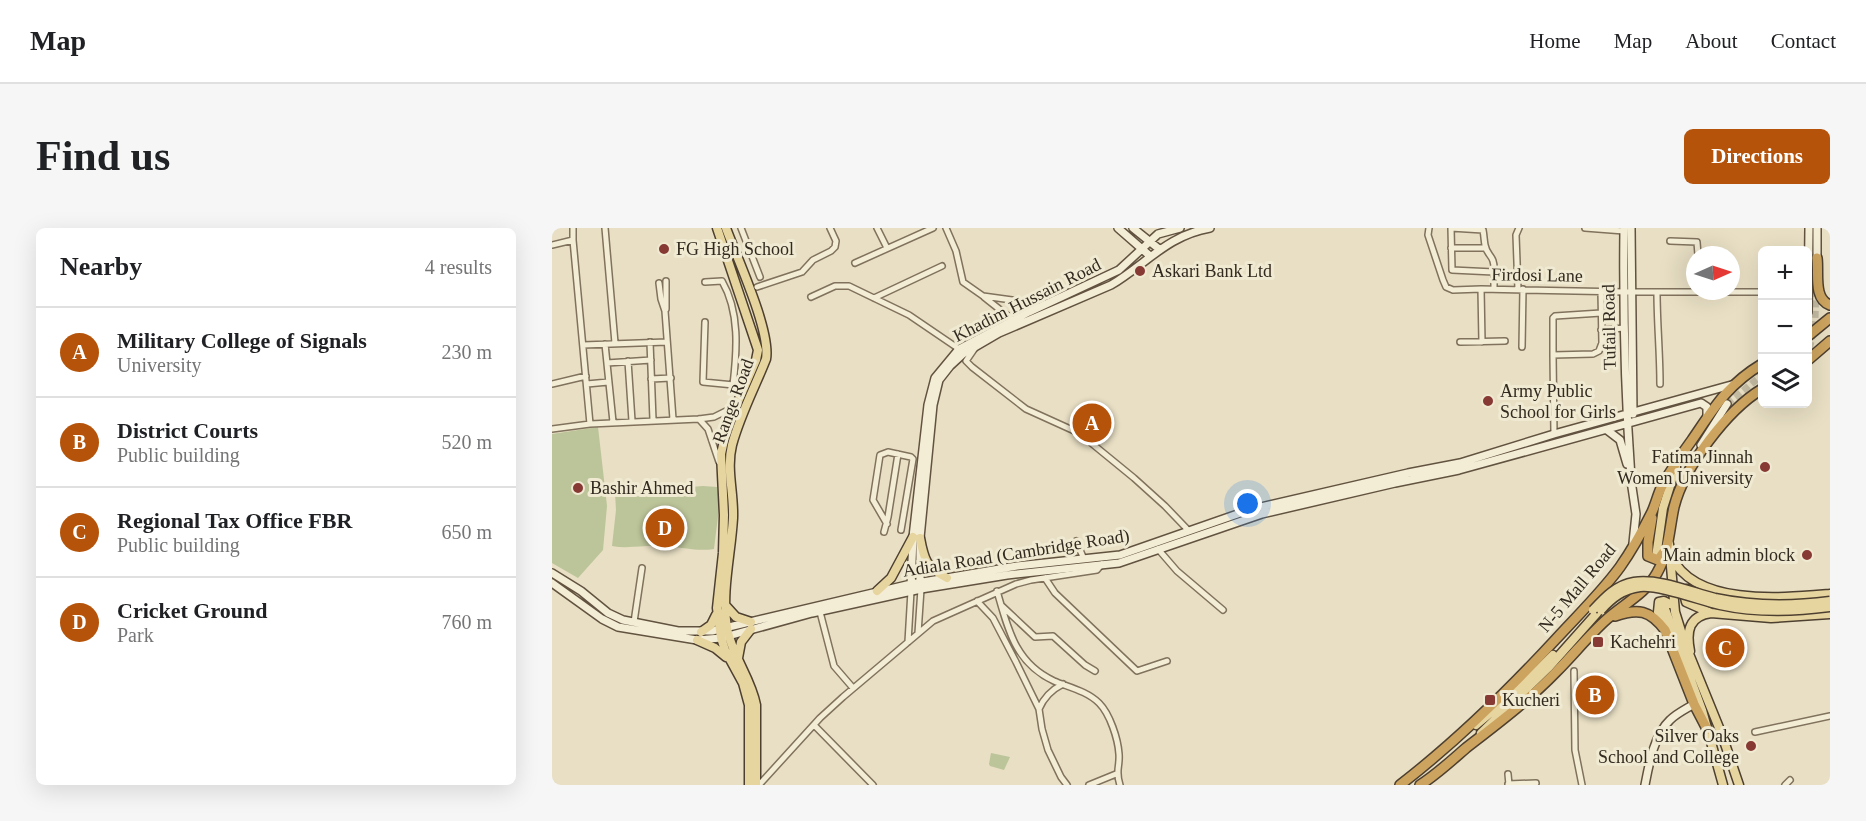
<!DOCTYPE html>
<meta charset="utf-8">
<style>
:root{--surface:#fff;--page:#f6f6f6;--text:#202124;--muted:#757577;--line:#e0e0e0;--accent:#b45309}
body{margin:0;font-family:"Times New Roman",serif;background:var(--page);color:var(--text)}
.controls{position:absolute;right:18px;top:18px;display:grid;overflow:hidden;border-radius:9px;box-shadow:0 6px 24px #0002}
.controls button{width:54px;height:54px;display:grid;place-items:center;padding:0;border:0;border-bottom:2px solid var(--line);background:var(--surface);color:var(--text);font:30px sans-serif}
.compass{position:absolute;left:1134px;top:18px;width:54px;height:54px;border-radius:50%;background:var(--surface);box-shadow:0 6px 24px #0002;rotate:87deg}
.you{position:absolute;left:696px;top:276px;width:21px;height:21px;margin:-15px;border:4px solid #fff;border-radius:50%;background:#1a73e8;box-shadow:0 0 0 9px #1a73e833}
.badge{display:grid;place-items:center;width:39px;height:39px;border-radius:50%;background:var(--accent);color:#fff;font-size:20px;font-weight:700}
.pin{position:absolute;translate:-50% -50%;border:3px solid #fff;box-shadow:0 2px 6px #0006}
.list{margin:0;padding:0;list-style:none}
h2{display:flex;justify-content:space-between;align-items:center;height:78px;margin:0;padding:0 24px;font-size:26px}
h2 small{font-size:20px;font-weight:400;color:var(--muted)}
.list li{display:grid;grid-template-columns:39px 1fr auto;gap:18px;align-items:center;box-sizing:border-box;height:90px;padding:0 24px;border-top:2px solid var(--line)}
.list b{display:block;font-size:22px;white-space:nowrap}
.list p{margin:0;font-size:20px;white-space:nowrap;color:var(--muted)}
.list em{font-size:20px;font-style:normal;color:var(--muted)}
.icon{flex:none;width:33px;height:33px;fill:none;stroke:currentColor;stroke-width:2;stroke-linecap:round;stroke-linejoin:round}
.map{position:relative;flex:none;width:1278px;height:557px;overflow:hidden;border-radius:9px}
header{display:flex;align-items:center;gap:36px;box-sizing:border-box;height:84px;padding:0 30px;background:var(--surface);border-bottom:2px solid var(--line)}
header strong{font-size:28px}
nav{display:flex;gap:33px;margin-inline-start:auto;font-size:21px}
.intro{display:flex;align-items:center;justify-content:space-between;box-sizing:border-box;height:144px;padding:0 36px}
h1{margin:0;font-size:42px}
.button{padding:15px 27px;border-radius:9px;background:var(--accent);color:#fff;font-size:21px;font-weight:700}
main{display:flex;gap:36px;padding:0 36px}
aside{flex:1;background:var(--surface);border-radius:9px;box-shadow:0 6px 24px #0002}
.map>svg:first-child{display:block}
</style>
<header>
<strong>Map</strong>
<nav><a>Home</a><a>Map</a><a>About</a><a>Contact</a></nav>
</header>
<div class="intro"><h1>Find us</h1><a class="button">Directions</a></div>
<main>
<aside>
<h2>Nearby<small>4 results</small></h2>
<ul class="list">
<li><span class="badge">A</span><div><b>Military College of Signals</b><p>University</p></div><em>230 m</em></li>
<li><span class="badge">B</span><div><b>District Courts</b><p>Public building</p></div><em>520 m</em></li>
<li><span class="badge">C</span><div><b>Regional Tax Office FBR</b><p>Public building</p></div><em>650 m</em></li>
<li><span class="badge">D</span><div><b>Cricket Ground</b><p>Park</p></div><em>760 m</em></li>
</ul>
</aside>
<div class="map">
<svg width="1278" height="557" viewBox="0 0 1278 557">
<rect width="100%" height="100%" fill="#e8dfc4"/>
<!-- green -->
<path fill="#bcc499" d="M 46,199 L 55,278 L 51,322 L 26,350 L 0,335 L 0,206 Z
M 151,258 L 165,259 L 168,272 L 162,321 C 143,324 127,318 108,318 C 92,317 76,321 60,318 L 64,282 L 63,265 Z
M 439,525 L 458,529 L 452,542 L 438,538 L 437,536 Z"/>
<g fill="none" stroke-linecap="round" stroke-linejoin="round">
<!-- secondary-tunnel -->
<path stroke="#c4bba3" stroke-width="7" stroke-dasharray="7 3.5" stroke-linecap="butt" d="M 1256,120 L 1258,118 L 1263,93 L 1264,59
M 1175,176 L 1210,147"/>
<defs>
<path id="street" d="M 53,0 L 63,115
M 189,0 L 208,49
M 325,0 L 335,20
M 394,0 L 404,23 L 411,54 L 431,68 L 460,72 L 477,84
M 877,0 L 876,7 L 891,52 L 894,59 L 901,62 L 929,61 L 1074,64 L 1210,64
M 899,0 L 900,42 L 942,44 L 942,61
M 899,0 L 931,2 C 932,7 932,12 933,17 C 935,29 943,26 942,44
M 1033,0 L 1072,3
M 21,12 L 38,196 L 147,191 L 162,189 L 184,178
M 1118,13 L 1145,14 L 1146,27
M 0,17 L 21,12 L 21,0
M 899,20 L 933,20
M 303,35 L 381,0
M 153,54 L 170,53 C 188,84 185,123 181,157
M 107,55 L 109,71 L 113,83 L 121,191
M 205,59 L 250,44 L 261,32 L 279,23 L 283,19 L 284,13 L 278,0
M 929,61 L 930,114
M 966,61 L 964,7 L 967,0
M 1049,64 L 1050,115 L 1047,123 L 1041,126 L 1001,127 L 1001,90 L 1003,88 L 1049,85
M 1105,64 C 1105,95 1108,125 1108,156
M 259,69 L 283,58 L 297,58 L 357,87 L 407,121
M 432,69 L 461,92
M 322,70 L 390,38
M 114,81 L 114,53
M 153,94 L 151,154 L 192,158
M 1049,102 L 1072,100
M 98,114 L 101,192
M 908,114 L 953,113
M 53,116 L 61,194
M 31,117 L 115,114
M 970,119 L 971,61
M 423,120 L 414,133 L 420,139 L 474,181 L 527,205 L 582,250 L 613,278 L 637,303
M 1001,127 L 1002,206
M 76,133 L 80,193
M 55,135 L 99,132
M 99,151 L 119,150
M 0,156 L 34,148
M 35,156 L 56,154
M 147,191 L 156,201 L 167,234
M 0,201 L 38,196
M 335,296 L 321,272 L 328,227 L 336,224 L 359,229 L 361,231 L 349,302
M 332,304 L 336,289 L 346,226
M 524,313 L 532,331
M 606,321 L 625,343 L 671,382
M 493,350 L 503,365 L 585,443 L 615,433
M 445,363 C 456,401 463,435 502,453 C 516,459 535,463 547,475 C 558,486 566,511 567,526 C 568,539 563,543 568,557
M 425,373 L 441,390 L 464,434 L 487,481 L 490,501 L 496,522 L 509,549 L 515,557
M 450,378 L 483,409 L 501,408 L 533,437 L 543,443
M 268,384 L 282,438 L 301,460
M 82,394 L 90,340
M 366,405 L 369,361
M 356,414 L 359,363
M 1022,443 L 1023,522 L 1030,557
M 487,481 C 492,469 499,462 511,456
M 262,497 L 321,557
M 1203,504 L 1278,488
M 956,546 L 957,557
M 956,556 L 984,555
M 207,557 L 268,490 L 291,469 L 381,393 L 464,356 L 479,352 L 545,342 L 550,336
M 537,557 L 564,546
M 1233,557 L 1238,552"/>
<path id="secondary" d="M 566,0 L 598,28
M 581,0 L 607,21
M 1072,0 C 1071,83 1073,166 1079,250
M 1079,0 L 1081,186
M 1265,0 L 1265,30
M 1256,84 L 1257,0
M 1055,202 L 1068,212 L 1075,236
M 1149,217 L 1175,176
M 1078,246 L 1084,286 L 1081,315
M 0,345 L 29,363 L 56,385 L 71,392 L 126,403 L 160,403 L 359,356 L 465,338 L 568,327 L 700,281 L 856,245 L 908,235 L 1002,206 L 1183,156
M 0,355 L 50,391 L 66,399 L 145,412 L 169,410 L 260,385 L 369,361 L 455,347 L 567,335 L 710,286 L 843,255 L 907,242 L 1149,175 L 1155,179 L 1155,188
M 359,358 L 361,309 L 376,177 L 383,150 L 407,121 L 477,84 L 567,42 L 606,6 L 628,0
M 368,358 L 368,310 L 381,177 L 387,152 L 398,138 L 411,126 L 447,105 L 559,57 C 593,37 616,7 658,0
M 1093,557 C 1097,536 1102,507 1118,492 C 1125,485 1134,481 1142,476"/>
<path id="primary" d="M 165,0 L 206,122 L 204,132 L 175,199 L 169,226 L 172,287 L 171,325 L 165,380 L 169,410 L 173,422 L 191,455 L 197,477 L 197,557
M 174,0 C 185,30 219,103 214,131 C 203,159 188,187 180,217 C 174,241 182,265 181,290 C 179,326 169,364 175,400 C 180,428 199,450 204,477 L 204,557
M 368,310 C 372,332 374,339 395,350
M 1117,316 L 1123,384 L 1133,416 L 1170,507 L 1187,557
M 1119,328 C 1143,379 1231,370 1278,366
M 1104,329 L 1111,280 L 1124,239
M 1135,361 L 1132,365 L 1134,374 L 1159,385
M 325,363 L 339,350 L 361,309
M 174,378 L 184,389 L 199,394
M 1112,378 L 1150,482 L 1171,557
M 1112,399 L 1106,384 L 1107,374 L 1112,373 L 1118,376
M 149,404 L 159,397 L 164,387
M 145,412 L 163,420 L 174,429
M 1138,423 C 1134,403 1137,388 1159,385 L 1219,390 L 1278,386
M 186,430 L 189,414 L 199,401
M 924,497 L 967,461 L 1001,427
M 929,505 L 996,440 L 1045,385"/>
<path id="highway" d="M 1265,30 C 1267,45 1261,71 1278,77
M 1256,108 L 1278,90
M 1256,132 L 1278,113
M 1100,290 L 1096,314 L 1096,328 L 1106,332 L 1111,325
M 1063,388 C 1086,380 1098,382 1113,402 L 1142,476 L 1155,501
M 848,557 C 905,513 956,463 1004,411 C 1026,387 1049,365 1068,339 C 1080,322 1091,302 1100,284 C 1104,275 1106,266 1110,258 C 1119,242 1129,227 1140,212 C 1162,180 1175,157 1210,136
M 868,557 C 884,547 899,533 914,520 C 945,496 977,472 1004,444 C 1022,426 1037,407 1055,391 C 1072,376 1094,365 1105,345 C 1117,324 1117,302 1122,279 C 1132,239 1175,182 1210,161"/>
</defs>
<!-- street casing -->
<use href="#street" stroke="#80725d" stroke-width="8"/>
<!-- secondary casing -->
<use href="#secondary" stroke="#625340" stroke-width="10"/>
<!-- primary casing -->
<use href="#primary" stroke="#4e4030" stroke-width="11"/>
<!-- highway casing -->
<use href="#highway" stroke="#4e4030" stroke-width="12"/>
<!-- street -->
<use href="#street" stroke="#f4edd6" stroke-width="5"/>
<!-- secondary -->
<use href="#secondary" stroke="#f4edd6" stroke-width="7"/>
<!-- primary -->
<use href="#primary" stroke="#e7d5a0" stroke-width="8"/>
<!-- highway -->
<use href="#highway" stroke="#cda45f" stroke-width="9"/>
<defs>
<path id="primary-bridge" d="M 1041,382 C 1053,369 1064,357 1082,354 C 1107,350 1139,364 1163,370 C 1201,378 1240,378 1278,373
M 1049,382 C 1060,370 1071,361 1088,359 C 1107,357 1147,372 1168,377 C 1204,385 1241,384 1278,379"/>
</defs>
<!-- primary-bridge casing -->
<use href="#primary-bridge" stroke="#4e4030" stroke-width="11" stroke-linecap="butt"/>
<!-- primary-bridge -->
<use href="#primary-bridge" stroke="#e7d5a0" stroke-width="8"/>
</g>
<!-- markers -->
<g fill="#873934" stroke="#f0ead2" stroke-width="2">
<circle cx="112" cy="21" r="6"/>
<circle cx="588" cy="43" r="6"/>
<circle cx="936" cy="173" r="6"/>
<circle cx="1213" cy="239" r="6"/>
<circle cx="26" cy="260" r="6"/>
<circle cx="1255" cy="327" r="6"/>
<rect x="1040" y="408" width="12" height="12" rx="3"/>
<rect x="932" y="466" width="12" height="12" rx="3"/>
<circle cx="1199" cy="518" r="6"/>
</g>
<g text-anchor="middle" stroke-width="6" stroke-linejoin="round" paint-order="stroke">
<!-- poi labels -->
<g font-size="18" fill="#32291f" stroke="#f0ead2" text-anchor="start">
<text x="124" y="27">FG High School</text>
<text x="600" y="49">Askari Bank Ltd</text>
<text x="948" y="169">Army Public<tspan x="948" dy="21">School for Girls</tspan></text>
<text x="1201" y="235" text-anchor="end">Fatima Jinnah<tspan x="1201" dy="21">Women University</tspan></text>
<text x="38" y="266">Bashir Ahmed</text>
<text x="1243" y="333" text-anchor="end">Main admin block</text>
<text x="1058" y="420">Kachehri</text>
<text x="950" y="478">Kucheri</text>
<text x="1187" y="514" text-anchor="end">Silver Oaks<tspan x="1187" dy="21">School and College</tspan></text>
</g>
<!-- street labels -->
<g font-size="18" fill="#32291f" stroke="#f0ead2">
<text transform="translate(985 47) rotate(1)" y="6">Firdosi Lane</text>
<text transform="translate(475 72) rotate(-27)" y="6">Khadim Hussain Road</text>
<text transform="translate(1057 99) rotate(-91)" y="6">Tufail Road</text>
<text transform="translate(181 173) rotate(-70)" y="6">Range Road</text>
<text transform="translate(464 325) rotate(-9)" y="6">Adiala Road (Cambridge Road)</text>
<text transform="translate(1025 360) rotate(-50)" y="6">N-5 Mall Road</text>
</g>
</g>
</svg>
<div class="controls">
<button>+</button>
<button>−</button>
<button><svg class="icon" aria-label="layers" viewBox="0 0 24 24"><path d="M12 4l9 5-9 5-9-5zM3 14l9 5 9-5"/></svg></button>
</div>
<svg class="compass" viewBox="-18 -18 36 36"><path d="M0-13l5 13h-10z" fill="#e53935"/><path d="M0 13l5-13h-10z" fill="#757577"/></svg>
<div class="you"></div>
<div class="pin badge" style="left:540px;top:195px">A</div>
<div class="pin badge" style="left:1043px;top:467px">B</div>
<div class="pin badge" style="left:1173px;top:420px">C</div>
<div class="pin badge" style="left:113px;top:300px">D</div>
</div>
</main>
